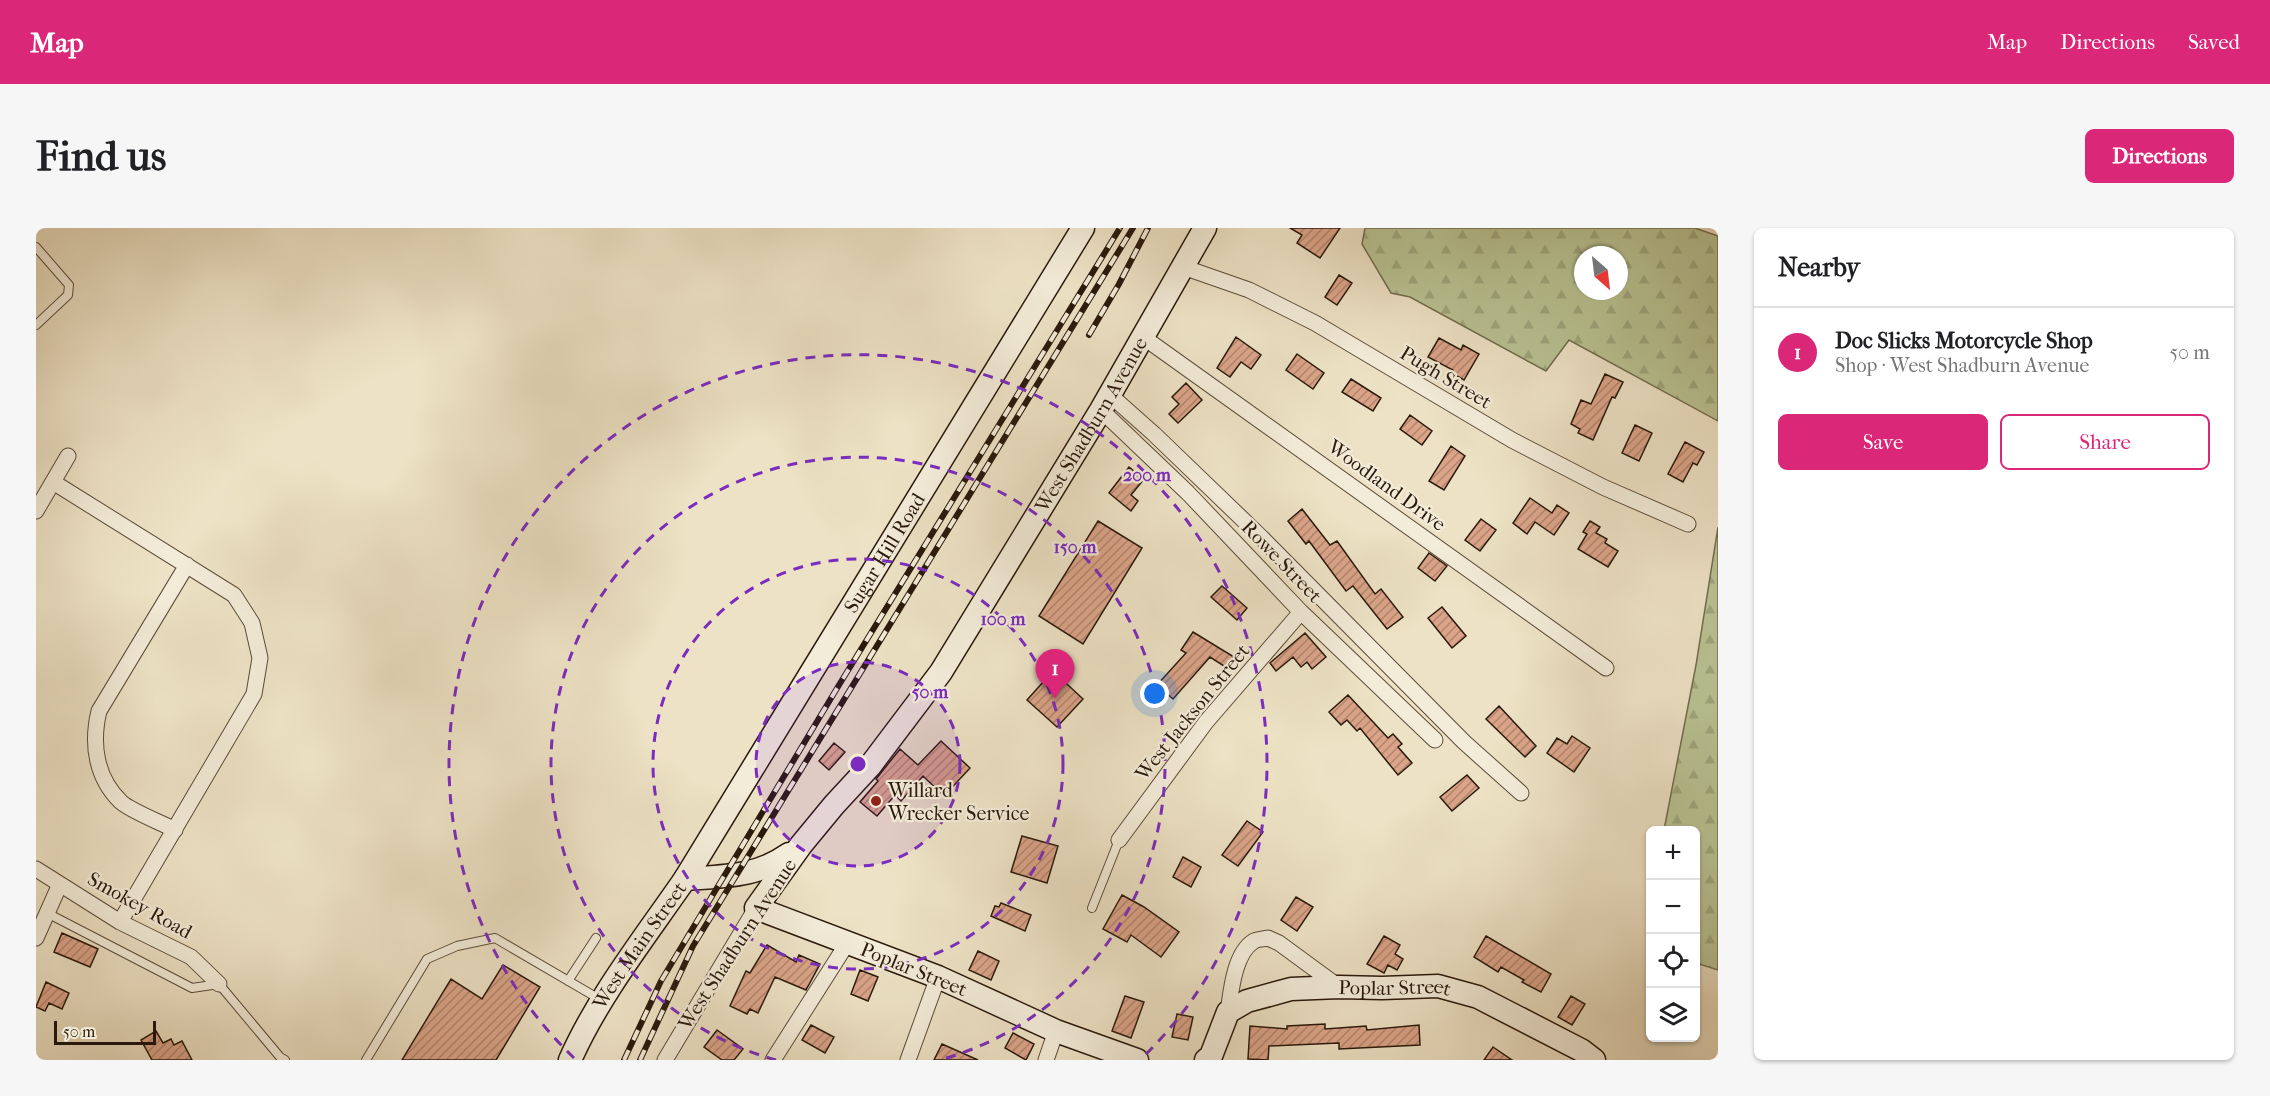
<!DOCTYPE html>
<meta charset="utf-8">
<style>
:root{--surface:#fff;--page:#f6f6f6;--text:#202124;--muted:#757577;--line:#e0e0e0;--accent:#db2777}
body{margin:0;font-family:"IM FELL French Canon",serif;background:var(--page);color:var(--text)}
.controls{position:absolute;right:18px;bottom:18px;display:grid;overflow:hidden;border-radius:9px;box-shadow:0 2px 4px #0004}
.controls button{width:54px;height:54px;display:grid;place-items:center;padding:0;border:0;border-bottom:2px solid var(--line);background:var(--surface);color:var(--text);font:30px sans-serif}
.compass{position:absolute;left:1538px;top:18px;width:54px;height:54px;border-radius:50%;background:var(--surface);box-shadow:0 2px 4px #0004;rotate:152deg}
.scale{position:absolute;left:18px;bottom:15px;width:102px;box-sizing:border-box;padding-left:6px;border:3px solid #2a190c;border-top:0;font-size:16px;line-height:21px;white-space:nowrap;color:#2a190c;-webkit-text-stroke:4px #f3ecd9;paint-order:stroke}
.you{position:absolute;left:1119px;top:466px;width:21px;height:21px;margin:-15px;border:4px solid #fff;border-radius:50%;background:#1a73e8;box-shadow:0 0 0 9px #1a73e833}
.badge{display:grid;place-items:center;width:39px;height:39px;border-radius:50%;background:var(--accent);color:#fff;font-size:20px;font-weight:700}
.pin{position:absolute;translate:-50% -50px;filter:drop-shadow(0 2px 3px #0008)}
.pin::after{content:'';position:absolute;top:32px;width:21px;height:18px;background:inherit;clip-path:polygon(0 0,100% 0,50% 100%)}
.list{margin:0;padding:0;list-style:none}
h2{display:flex;justify-content:space-between;align-items:center;height:78px;margin:0;padding:0 24px;font-size:26px}
h2 small{font-size:20px;font-weight:400;color:var(--muted)}
.list li{display:grid;grid-template-columns:39px 1fr auto;gap:18px;align-items:center;box-sizing:border-box;height:90px;padding:0 24px;border-top:2px solid var(--line)}
.list b{display:block;font-size:22px;white-space:nowrap}
.list p{margin:0;font-size:20px;white-space:nowrap;color:var(--muted)}
.list em{font-size:20px;font-style:normal;color:var(--muted)}
.actions{display:flex;gap:12px;padding:18px 24px}
.actions a{flex:1;padding:14px 0;border:2px solid var(--accent);border-radius:9px;text-align:center;font-size:21px;color:var(--accent)}
.actions .main{background:var(--accent);color:#fff}
.icon{flex:none;width:33px;height:33px;fill:none;stroke:currentColor;stroke-width:2;stroke-linecap:round;stroke-linejoin:round}
.map{position:relative;flex:none;width:1682px;height:832px;overflow:hidden;border-radius:9px}
header{display:flex;align-items:center;gap:36px;box-sizing:border-box;height:84px;padding:0 30px;background:var(--accent);color:#fff}
header strong{font-size:28px}
nav{display:flex;gap:33px;margin-inline-start:auto;font-size:21px}
.intro{display:flex;align-items:center;justify-content:space-between;box-sizing:border-box;height:144px;padding:0 36px}
h1{margin:0;font-size:42px}
.button{padding:15px 27px;border-radius:9px;background:var(--accent);color:#fff;font-size:21px;font-weight:700}
main{display:flex;gap:36px;padding:0 36px}
aside{flex:1;background:var(--surface);border-radius:9px;box-shadow:0 2px 4px #0004}
.map>svg:first-child{display:block}
</style>
<header>
<strong>Map</strong>
<nav><a>Map</a><a>Directions</a><a>Saved</a></nav>
</header>
<div class="intro"><h1>Find us</h1><a class="button">Directions</a></div>
<main>
<div class="map">
<svg width="1682" height="832" viewBox="0 0 1682 832">
<defs>
<pattern id="forest-firs" width="22" height="20" patternUnits="userSpaceOnUse" patternTransform="scale(1.5)"><rect width="22" height="20" fill="#b9c394"/><path d="M5 1l3.5 6h-7zM16 11l3.5 6h-7z" fill="#9fa77e"/></pattern>
<pattern id="building-hatch" width="6" height="6" patternUnits="userSpaceOnUse" patternTransform="scale(1.5)"><rect width="6" height="6" fill="#dba489"/><path d="M-1 1l2-2M0 6l6-6M5 7l2-2" fill="none" stroke="#b2856e"/></pattern>
</defs>
<rect width="100%" height="100%" fill="#ede2c5"/>
<filter id="stains"><feTurbulence type="fractalNoise" baseFrequency=".00333" numOctaves="4"/><feColorMatrix values="0 0 0 0 .2 0 0 0 0 .09 0 0 0 0 .02 0 0 0 .5 -.17"/></filter>
<radialGradient id="worn" r=".72"><stop offset=".6" stop-color="#630" stop-opacity="0"/><stop offset="1" stop-color="#630" stop-opacity=".3"/></radialGradient>
<!-- forest -->
<path fill="url(#forest-firs)" stroke="#726e50" stroke-width="1.5" fill-rule="evenodd" d="M 1329,0 L 1659,0 L 1682,8 L 1682,193 L 1533,112 L 1510,143 L 1374,69 L 1355,65 L 1326,16 ZM 1547,27 L 1583,27 L 1583,63 L 1547,63 Z
M 1682,299 L 1682,742 L 1660,735 L 1660,602 L 1628,602 L 1660,437 Z"/>
<!-- building -->
<path fill="url(#building-hatch)" stroke="#2a190c" stroke-width="1.5" d="M 1254,0 L 1304,0 L 1284,30 L 1261,15 L 1266,7 Z
M 1303,47 L 1316,55 L 1301,77 L 1289,69 Z
M 1200,109 L 1225,127 L 1215,141 L 1205,134 L 1194,149 L 1181,140 Z
M 1403,110 L 1425,122 L 1427,117 L 1443,126 L 1428,152 L 1416,145 L 1417,142 L 1392,129 Z
M 1261,126 L 1288,145 L 1277,161 L 1250,142 Z
M 1569,146 L 1587,154 L 1579,170 L 1576,169 L 1557,212 L 1542,205 L 1544,201 L 1535,196 L 1545,172 L 1555,176 Z
M 1315,151 L 1345,170 L 1337,183 L 1306,164 Z
M 1150,155 L 1166,172 L 1142,195 L 1133,186 L 1143,176 L 1136,169 Z
M 1374,187 L 1396,203 L 1386,217 L 1364,201 Z
M 1599,197 L 1616,205 L 1603,233 L 1586,225 Z
M 1649,214 L 1668,224 L 1661,237 L 1657,235 L 1647,254 L 1632,246 Z
M 1415,218 L 1429,228 L 1408,262 L 1393,253 Z
M 1093,239 L 1108,251 L 1095,267 L 1102,273 L 1095,283 L 1073,265 Z
M 1494,270 L 1516,285 L 1521,277 L 1533,285 L 1518,307 L 1499,294 L 1491,306 L 1477,295 Z
M 1266,281 L 1294,317 L 1301,313 L 1339,366 L 1345,361 L 1367,389 L 1351,401 L 1317,358 L 1310,363 L 1273,313 L 1270,316 L 1252,293 Z
M 1445,291 L 1460,302 L 1444,323 L 1429,312 Z
M 1062,293 L 1106,320 L 1047,416 L 1003,388 Z
M 1554,293 L 1564,299 L 1560,305 L 1571,311 L 1569,315 L 1582,323 L 1572,339 L 1542,321 L 1551,306 L 1547,304 Z
M 1393,325 L 1411,338 L 1399,353 L 1382,340 Z
M 1186,358 L 1211,380 L 1201,392 L 1175,369 Z
M 1406,379 L 1430,408 L 1416,420 L 1392,390 Z
M 1157,404 L 1198,429 L 1191,440 L 1174,429 L 1137,471 L 1121,457 L 1150,425 L 1145,422 Z
M 1269,405 L 1290,429 L 1276,441 L 1271,434 L 1265,439 L 1257,429 L 1240,443 L 1234,435 Z
M 1017,443 L 1047,471 L 1021,499 L 991,472 Z
M 1312,467 L 1352,510 L 1357,506 L 1366,516 L 1362,519 L 1376,535 L 1362,547 L 1324,500 L 1321,503 L 1311,492 L 1305,497 L 1293,484 Z
M 1463,478 L 1500,518 L 1489,529 L 1450,491 Z
M 1536,508 L 1554,520 L 1538,544 L 1511,525 L 1521,510 L 1531,516 Z
M 905,513 L 934,540 L 908,568 L 887,548 L 865,573 L 859,567 L 841,588 L 824,574 L 842,553 L 840,551 L 864,521 L 882,537 Z
M 798,515 L 809,524 L 793,542 L 783,533 Z
M 1431,547 L 1443,560 L 1416,583 L 1404,569 Z
M 1211,593 L 1227,604 L 1202,638 L 1186,627 Z
M 986,608 L 1022,618 L 1011,655 L 975,644 Z
M 1147,629 L 1165,639 L 1155,659 L 1137,649 Z
M 1086,667 L 1108,679 L 1143,704 L 1125,729 L 1095,707 L 1091,714 L 1067,701 Z
M 1260,669 L 1277,679 L 1261,703 L 1245,692 Z
M 965,675 L 995,687 L 989,703 L 955,688 L 959,678 L 963,679 Z
M 26,705 L 62,721 L 54,739 L 18,724 Z
M 1348,708 L 1364,717 L 1359,726 L 1367,731 L 1361,742 L 1352,737 L 1348,745 L 1331,736 Z
M 1450,708 L 1515,746 L 1505,764 L 1486,754 L 1488,752 L 1465,739 L 1462,744 L 1438,729 Z
M 731,717 L 760,734 L 763,727 L 784,736 L 770,762 L 739,749 L 722,785 L 714,781 L 711,786 L 694,778 L 710,743 L 714,745 Z
M 942,723 L 963,733 L 955,752 L 933,742 Z
M 467,737 L 504,759 L 460,832 L 366,832 L 415,751 L 446,771 Z
M 824,742 L 842,749 L 832,773 L 815,766 Z
M 10,754 L 33,765 L 26,781 L 13,775 L 9,783 L 0,779 Z
M 1089,768 L 1108,774 L 1095,810 L 1076,803 Z
M 1535,768 L 1549,776 L 1536,797 L 1522,789 Z
M 1141,786 L 1157,789 L 1152,812 L 1136,809 Z
M 1289,796 L 1289,801 L 1330,798 L 1331,802 L 1383,797 L 1384,817 L 1303,821 L 1303,815 L 1233,818 L 1232,832 L 1212,831 L 1214,798 L 1251,801 L 1251,798 Z
M 775,797 L 798,809 L 789,825 L 766,812 Z
M 681,802 L 707,821 L 698,832 L 686,832 L 668,819 Z
M 120,803 L 127,815 L 135,811 L 138,817 L 146,813 L 156,832 L 116,832 L 105,812 Z
M 977,805 L 998,816 L 990,832 L 969,820 Z
M 906,816 L 942,832 L 898,832 Z
M 1457,819 L 1476,832 L 1448,832 Z"/>
<g fill="none" stroke-linecap="round" stroke-linejoin="round">
<defs>
<path id="lane" d="M 0,19 L 33,57 L 32,67 L 0,97
M 1056,680 L 1083,612
M 11,685 L 156,760 L 183,756 L 244,829 L 249,832
M 532,753 L 560,710
M 330,832 L 391,731 L 421,718 L 459,710 L 565,772"/>
<path id="street" d="M 1147,39 L 1213,62 L 1279,95 L 1476,212 L 1567,259 L 1652,296
M 1107,109 L 1570,440
M 1073,166 L 1118,206 L 1226,310 L 1428,514 L 1485,565
M 1065,182 L 1152,265 L 1265,384 L 1399,512
M 17,254 L 198,367 L 216,395 L 224,430 L 218,466 L 84,694
M 0,283 L 32,228
M 139,602 C 126,595 95,583 85,574 C 60,550 55,516 63,483 L 151,337
M 1083,612 L 1170,494 L 1265,384
M 0,641 L 84,694 L 155,729 L 183,756
M 0,710 L 24,656
M 1192,784 C 1195,764 1198,725 1218,713 C 1221,711 1228,711 1232,710 L 1243,715 L 1303,759
M 629,832 L 720,680
M 737,832 L 812,714
M 872,832 L 902,749
M 1010,832 L 1020,803"/>
<g id="secondary">
<path d="M 649,651 C 688,648 721,649 753,626"/>
<path id="s1" d="M 534,832 C 563,767 609,709 649,651 L 1047,0"/>
<path id="s2" d="M 1101,832 L 1020,803 L 902,749 L 720,680 L 765,617 L 798,577 L 834,538 L 905,444 L 1065,182 L 1169,0"/>
<path id="s3" d="M 1170,832 L 1175,828 L 1192,784 L 1211,773 L 1255,761 L 1303,759 L 1346,760 L 1402,758 L 1442,769 L 1545,822 L 1558,832"/>
</g>
</defs>
<!-- lane casing -->
<use href="#lane" stroke="#5b4b3a" stroke-width="10"/>
<!-- street casing -->
<use href="#street" stroke="#5b4b3a" stroke-width="17"/>
<!-- secondary casing -->
<use href="#secondary" stroke="#2a190c" stroke-width="25"/>
<!-- lane -->
<use href="#lane" stroke="#f3ecd9" stroke-width="8"/>
<!-- street -->
<use href="#street" stroke="#f3ecd9" stroke-width="15"/>
<!-- secondary -->
<use href="#secondary" stroke="#f3ecd9" stroke-width="22"/>
<defs>
<path id="rail" d="M 1053,107 L 1083,56 L 1112,0
M 588,832 L 625,753 L 803,457 L 1084,0
M 604,832 L 657,718 L 1097,0"/>
</defs>
<!-- rail casing -->
<use href="#rail" stroke="#2a190c" stroke-width="6"/>
<!-- rail -->
<use href="#rail" stroke="#f3ecd9" stroke-width="4" stroke-dasharray="11" stroke-linecap="butt"/>
</g>
<!-- distance rings -->
<circle cx="822" cy="536" r="102" fill="#7b2cbf" fill-opacity=".12"/>
<g fill="none" stroke="#7b2cbf" stroke-width="3" stroke-dasharray="10 8">
<circle cx="822" cy="536" r="102"/>
<circle cx="822" cy="536" r="205"/>
<path d="M740 832A307 307 0 1 1 904 832"/>
<path d="M538 830A409 409 0 1 1 1106 830"/>
</g>
<!-- markers -->
<circle fill="#8f2418" stroke="#f3ecd9" stroke-width="2" cx="840" cy="573" r="6"/>
<g text-anchor="middle" stroke-width="4.5" stroke-linejoin="round" paint-order="stroke">
<!-- street labels -->
<g font-size="20" fill="#2a190c" stroke="#f3ecd9">
<text transform="translate(1410 149) rotate(31)" y="7">Pugh Street</text>
<text dy="7" stroke="none"><textPath href="#s2" startOffset="1000">West Shadburn Avenue</textPath></text>
<text transform="translate(1351 257) rotate(36)" y="7">Woodland Drive</text>
<text dy="7" stroke="none"><textPath href="#s1" startOffset="597">Sugar Hill Road</textPath></text>
<text transform="translate(1246 333) rotate(46)" y="7">Rowe Street</text>
<text transform="translate(1156 484) rotate(-51)" y="7">West Jackson Street</text>
<text transform="translate(104 677) rotate(29)" y="7">Smokey Road</text>
<text transform="translate(701 716) rotate(-57)" y="7">West Shadburn Avenue</text>
<text dy="7" stroke="none"><textPath href="#s1" startOffset="134">West Main Street</textPath></text>
<text transform="translate(878 741) rotate(22)" y="7">Poplar Street</text>
<text dy="7" stroke="none"><textPath href="#s3" startOffset="225">Poplar Street</textPath></text>
</g>
<!-- poi labels -->
<g font-size="20" fill="#2a190c" stroke="#f3ecd9" text-anchor="start">
<text x="852" y="569">Willard<tspan x="852" dy="23">Wrecker Service</tspan></text>
</g>
</g>
<circle cx="822" cy="536" r="9" fill="#7b2cbf" stroke="#f3ecd9" stroke-width="3"/>
<g font-size="18" text-anchor="middle" font-weight="bold" fill="#7b2cbf" stroke="#f3ecd9" stroke-width="4.5" stroke-linejoin="round" paint-order="stroke">
<text x="1111" y="253">200 m</text>
<text x="1039" y="325">150 m</text>
<text x="967" y="397">100 m</text>
<text x="894" y="470">50 m</text>
</g>
<rect width="100%" height="100%" filter="url(#stains)"/>
<rect width="100%" height="100%" fill="url(#worn)"/>
</svg>
<div class="controls">
<button>+</button>
<button>−</button>
<button><svg class="icon" aria-label="locate" viewBox="0 0 24 24"><circle cx="12" cy="12" r="6"/><path d="M12 2v4M12 18v4M2 12h4M18 12h4"/></svg></button>
<button><svg class="icon" aria-label="layers" viewBox="0 0 24 24"><path d="M12 4l9 5-9 5-9-5zM3 14l9 5 9-5"/></svg></button>
</div>
<svg class="compass" viewBox="-18 -18 36 36"><path d="M0-13l5 13h-10z" fill="#e53935"/><path d="M0 13l5-13h-10z" fill="#757577"/></svg>
<div class="scale">50 m</div>
<div class="you"></div>
<div class="pin badge" style="left:1019px;top:471px">1</div>
</div>
<aside>
<h2>Nearby<small></small></h2>
<ul class="list">
<li><span class="badge">1</span><div><b>Doc Slicks Motorcycle Shop</b><p>Shop · West Shadburn Avenue</p></div><em>50 m</em></li>
</ul>
<div class="actions"><a class="main">Save</a><a>Share</a></div>
</aside>
</main>
